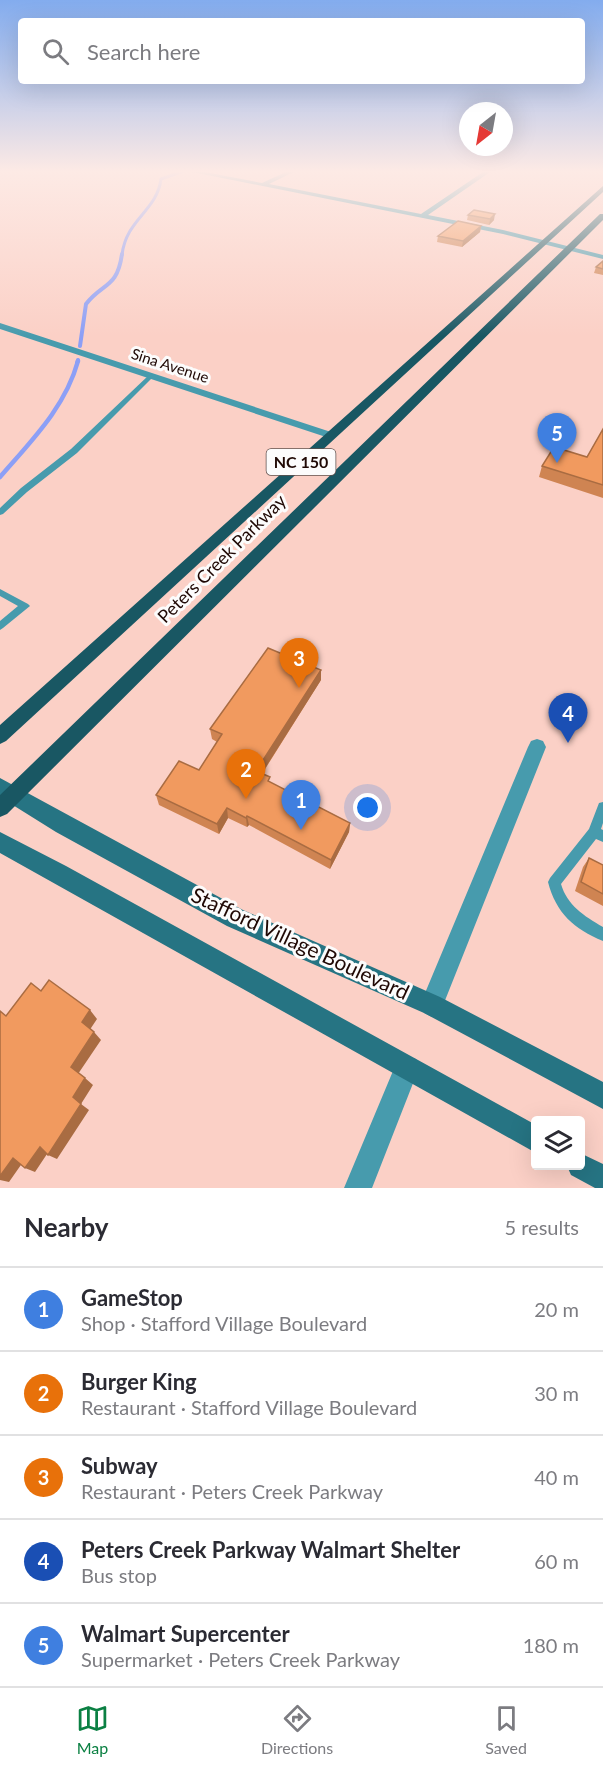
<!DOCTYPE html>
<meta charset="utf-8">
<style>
:root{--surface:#fff;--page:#f7f7f7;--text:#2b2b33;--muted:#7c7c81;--line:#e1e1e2;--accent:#0b8043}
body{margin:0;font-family:Lato,sans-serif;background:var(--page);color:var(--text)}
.controls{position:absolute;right:18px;bottom:18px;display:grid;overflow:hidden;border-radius:6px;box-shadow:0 6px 24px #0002}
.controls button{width:54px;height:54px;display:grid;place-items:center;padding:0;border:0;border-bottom:2px solid var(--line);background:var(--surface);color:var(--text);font:30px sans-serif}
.compass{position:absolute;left:459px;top:102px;width:54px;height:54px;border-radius:50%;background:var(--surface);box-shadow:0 6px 24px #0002;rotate:211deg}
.you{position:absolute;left:368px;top:808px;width:21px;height:21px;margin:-15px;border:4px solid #fff;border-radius:50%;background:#1a73e8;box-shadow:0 0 0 9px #1a73e833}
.badge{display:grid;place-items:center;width:39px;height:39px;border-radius:50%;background:var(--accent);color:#fff;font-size:20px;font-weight:700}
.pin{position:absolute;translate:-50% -50px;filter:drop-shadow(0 2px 3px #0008)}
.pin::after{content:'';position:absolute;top:32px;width:21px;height:18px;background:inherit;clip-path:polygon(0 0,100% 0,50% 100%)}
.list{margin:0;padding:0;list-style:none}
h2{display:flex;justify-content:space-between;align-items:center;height:78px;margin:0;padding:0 24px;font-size:26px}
h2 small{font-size:20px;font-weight:400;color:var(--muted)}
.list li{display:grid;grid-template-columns:39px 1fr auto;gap:18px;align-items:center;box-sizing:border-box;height:84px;padding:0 24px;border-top:2px solid var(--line)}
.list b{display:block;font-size:22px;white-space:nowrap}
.list p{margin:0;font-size:20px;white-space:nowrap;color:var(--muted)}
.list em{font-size:20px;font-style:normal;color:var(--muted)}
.icon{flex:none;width:33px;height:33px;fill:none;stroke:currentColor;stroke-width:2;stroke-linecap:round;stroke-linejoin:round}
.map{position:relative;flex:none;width:603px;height:1188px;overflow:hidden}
.search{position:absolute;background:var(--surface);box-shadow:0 6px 24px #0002;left:18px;right:18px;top:18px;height:66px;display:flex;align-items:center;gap:15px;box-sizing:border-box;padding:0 21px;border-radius:6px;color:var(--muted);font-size:22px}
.sheet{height:498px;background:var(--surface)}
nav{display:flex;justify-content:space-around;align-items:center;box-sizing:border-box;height:84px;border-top:2px solid var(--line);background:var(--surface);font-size:16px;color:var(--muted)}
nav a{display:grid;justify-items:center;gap:3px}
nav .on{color:var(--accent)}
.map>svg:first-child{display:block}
</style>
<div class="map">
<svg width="603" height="1188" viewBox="0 0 603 1188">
<rect width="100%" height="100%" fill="#fbd0c6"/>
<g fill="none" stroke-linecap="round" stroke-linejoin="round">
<!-- stream-far2 -->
<path stroke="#8c9ff6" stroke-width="3" d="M 122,255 C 126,219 157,211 161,179 L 181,172"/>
<!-- stream-far1 -->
<path stroke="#8c9ff6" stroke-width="4" d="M 80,346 L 86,304 C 103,282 117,289 122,254
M 77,363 L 78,360"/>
<!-- stream -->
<path stroke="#8c9ff6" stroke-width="4.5" d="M 0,477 C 31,441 65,408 78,361"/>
<!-- lane -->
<path fill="#479bad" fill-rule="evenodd" d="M 149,375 L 154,376 L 77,453 L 27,492 L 3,514 L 0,515 L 0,508 L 21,488 L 71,449 Z
M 0,589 L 28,604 L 30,606 L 3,628 L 0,630 L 0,621 L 18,606 L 0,596 Z
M 603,802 L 603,823 L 601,829 L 603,830 L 603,842 L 596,839 L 561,884 C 567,905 584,916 603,927 L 603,941 C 574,929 556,913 548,882 L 550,878 L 589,829 L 599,803 Z"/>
<!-- street -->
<path fill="#479bad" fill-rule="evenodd" d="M 182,170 L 194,170 L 262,183 L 290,170 L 298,170 L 269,184 L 421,214 L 486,170 L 493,170 L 428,215 L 503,230 L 603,255 L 603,259 L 503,234 Z
M 0,323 L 334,433 L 336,435 L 334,437 L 326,437 L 0,329 Z
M 537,739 L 543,741 L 546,747 L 440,1013 L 432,1017 L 424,1013 L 420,1005 L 528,747 L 531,741 Z
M 407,1056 L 416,1059 L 419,1068 L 372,1188 L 344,1188 L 398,1059 Z"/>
<!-- secondary -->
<path fill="#267483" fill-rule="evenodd" d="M 0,778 L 243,910 L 440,997 L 603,1082 L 603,1109 L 424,1013 L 227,926 L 56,832 L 0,797 Z
M 0,832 L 66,866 L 536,1125 L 536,1153 L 0,853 Z
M 580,1153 L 603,1164 L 603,1188 L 595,1188 L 571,1175 L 567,1166 L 580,1166 Z"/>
<!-- primary -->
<path fill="#195763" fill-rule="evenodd" d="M 603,186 L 603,192 L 6,741 L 0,744 L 0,725 Z
M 600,214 L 603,214 L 603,220 L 7,814 L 0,817 L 0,795 Z"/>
</g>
<!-- wall -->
<path fill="#cf8452" d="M 468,215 L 494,220 L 489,225 L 467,220 Z
M 481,226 L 480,232 L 462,247 L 437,242 L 438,236 Z
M 603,261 L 603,275 L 594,273 L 596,267 Z
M 603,429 L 603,498 L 539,477 L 542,466 L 587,457 Z
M 321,680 L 262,774 L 270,782 L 350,823 L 349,832 L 330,869 L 249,825 L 247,827 L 228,818 L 219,834 L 159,805 L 156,795 L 199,770 L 217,742 L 212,739 L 210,729 Z
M 589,858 L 603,865 L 603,906 L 575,891 L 583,867 Z"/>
<!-- shaded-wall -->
<path fill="#a96c42" d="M 495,214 L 494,220 L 489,225 L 490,219 Z
M 481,226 L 480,232 L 462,247 L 463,241 Z
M 321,670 L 321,680 L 257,781 L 256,771 Z
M 227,808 L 228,818 L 219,834 L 217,824 Z
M 247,816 L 249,825 L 247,827 L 246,818 Z
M 350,823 L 349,832 L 330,869 L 331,860 Z
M 90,1010 L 97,1019 L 89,1031 L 82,1022 Z
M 94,1032 L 101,1040 L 78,1074 L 71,1067 Z
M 85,1078 L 93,1085 L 81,1104 L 73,1097 Z
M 81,1104 L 89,1110 L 57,1159 L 48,1155 Z
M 40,1147 L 49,1151 L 35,1172 L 25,1168 Z
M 13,1158 L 23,1162 L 9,1182 L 0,1180 L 0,1176 Z"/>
<!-- building -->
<path fill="#f19a5f" stroke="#a96c42" stroke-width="1.5" d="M 474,210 L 495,214 L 490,219 L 468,215 Z
M 458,221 L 481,226 L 463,241 L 438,236 Z
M 603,261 L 603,269 L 596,267 Z
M 603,429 L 603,485 L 542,466 L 554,447 L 587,457 Z
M 268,648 L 321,670 L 256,771 L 270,777 L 268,781 L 350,823 L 331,860 L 247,816 L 246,818 L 227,808 L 217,824 L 156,795 L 179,761 L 199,770 L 222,734 L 210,729 Z
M 589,858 L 603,865 L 603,894 L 581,882 Z
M 49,980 L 90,1010 L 82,1022 L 94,1032 L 71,1067 L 85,1078 L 73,1097 L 81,1104 L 48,1155 L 40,1147 L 25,1168 L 13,1158 L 0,1176 L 0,1011 L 6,1016 L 31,983 L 41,991 Z"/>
<!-- sky -->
<linearGradient id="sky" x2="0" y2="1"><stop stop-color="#83acee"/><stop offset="0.51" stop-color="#fdeae5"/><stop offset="1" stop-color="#fdeae5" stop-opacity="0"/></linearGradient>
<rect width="603" height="336" fill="url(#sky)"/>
<g text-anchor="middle" stroke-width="6" stroke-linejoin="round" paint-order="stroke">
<!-- far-street labels -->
<g font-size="15" fill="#1f0804" stroke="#fcfcfc">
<text transform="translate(170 366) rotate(18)" y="5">Sina Avenue</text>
</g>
<!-- shield labels -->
<rect fill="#fcfcfc" stroke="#61514e" stroke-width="1.5" x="266.5" y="449" width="69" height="26" rx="4.5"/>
<g font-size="16" font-weight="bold" fill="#1f0804">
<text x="301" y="468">NC 150</text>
</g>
<!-- street labels -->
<g font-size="18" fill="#1f0804" stroke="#fcfcfc">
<text transform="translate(222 559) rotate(-45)" y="6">Peters Creek Parkway</text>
</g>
<!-- near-street labels -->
<g font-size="21" fill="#1f0804" stroke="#fcfcfc">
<text transform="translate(300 944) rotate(25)" y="7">Stafford Village Boulevard</text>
</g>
</g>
</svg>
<div class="controls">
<button><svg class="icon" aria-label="layers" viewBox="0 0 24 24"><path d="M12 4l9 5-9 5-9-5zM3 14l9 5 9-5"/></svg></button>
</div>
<svg class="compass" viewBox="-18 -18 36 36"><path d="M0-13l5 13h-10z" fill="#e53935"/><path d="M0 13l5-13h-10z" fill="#7c7c81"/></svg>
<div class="you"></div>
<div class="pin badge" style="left:301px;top:830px;background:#3f7fe0">1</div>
<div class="pin badge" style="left:246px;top:799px;background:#e8710a">2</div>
<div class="pin badge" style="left:299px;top:688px;background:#e8710a">3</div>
<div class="pin badge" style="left:568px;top:743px;background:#1a4fb4">4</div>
<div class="pin badge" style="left:557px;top:463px;background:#3f7fe0">5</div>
<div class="search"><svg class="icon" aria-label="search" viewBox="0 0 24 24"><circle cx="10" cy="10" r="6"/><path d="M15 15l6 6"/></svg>Search here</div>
</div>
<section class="sheet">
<h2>Nearby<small>5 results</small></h2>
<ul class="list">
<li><span class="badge" style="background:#3f7fe0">1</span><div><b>GameStop</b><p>Shop · Stafford Village Boulevard</p></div><em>20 m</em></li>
<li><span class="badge" style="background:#e8710a">2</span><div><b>Burger King</b><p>Restaurant · Stafford Village Boulevard</p></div><em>30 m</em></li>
<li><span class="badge" style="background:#e8710a">3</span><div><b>Subway</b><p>Restaurant · Peters Creek Parkway</p></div><em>40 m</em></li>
<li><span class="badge" style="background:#1a4fb4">4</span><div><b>Peters Creek Parkway Walmart Shelter</b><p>Bus stop</p></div><em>60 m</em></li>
<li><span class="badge" style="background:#3f7fe0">5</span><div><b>Walmart Supercenter</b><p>Supermarket · Peters Creek Parkway</p></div><em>180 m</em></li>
</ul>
</section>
<nav>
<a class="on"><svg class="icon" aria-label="map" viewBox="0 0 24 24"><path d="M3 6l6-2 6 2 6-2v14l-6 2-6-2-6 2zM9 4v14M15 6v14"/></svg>Map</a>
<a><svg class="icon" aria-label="directions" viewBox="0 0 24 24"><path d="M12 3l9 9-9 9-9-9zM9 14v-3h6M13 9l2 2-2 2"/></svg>Directions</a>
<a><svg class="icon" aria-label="saved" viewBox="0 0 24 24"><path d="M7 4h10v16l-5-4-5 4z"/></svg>Saved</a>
</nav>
